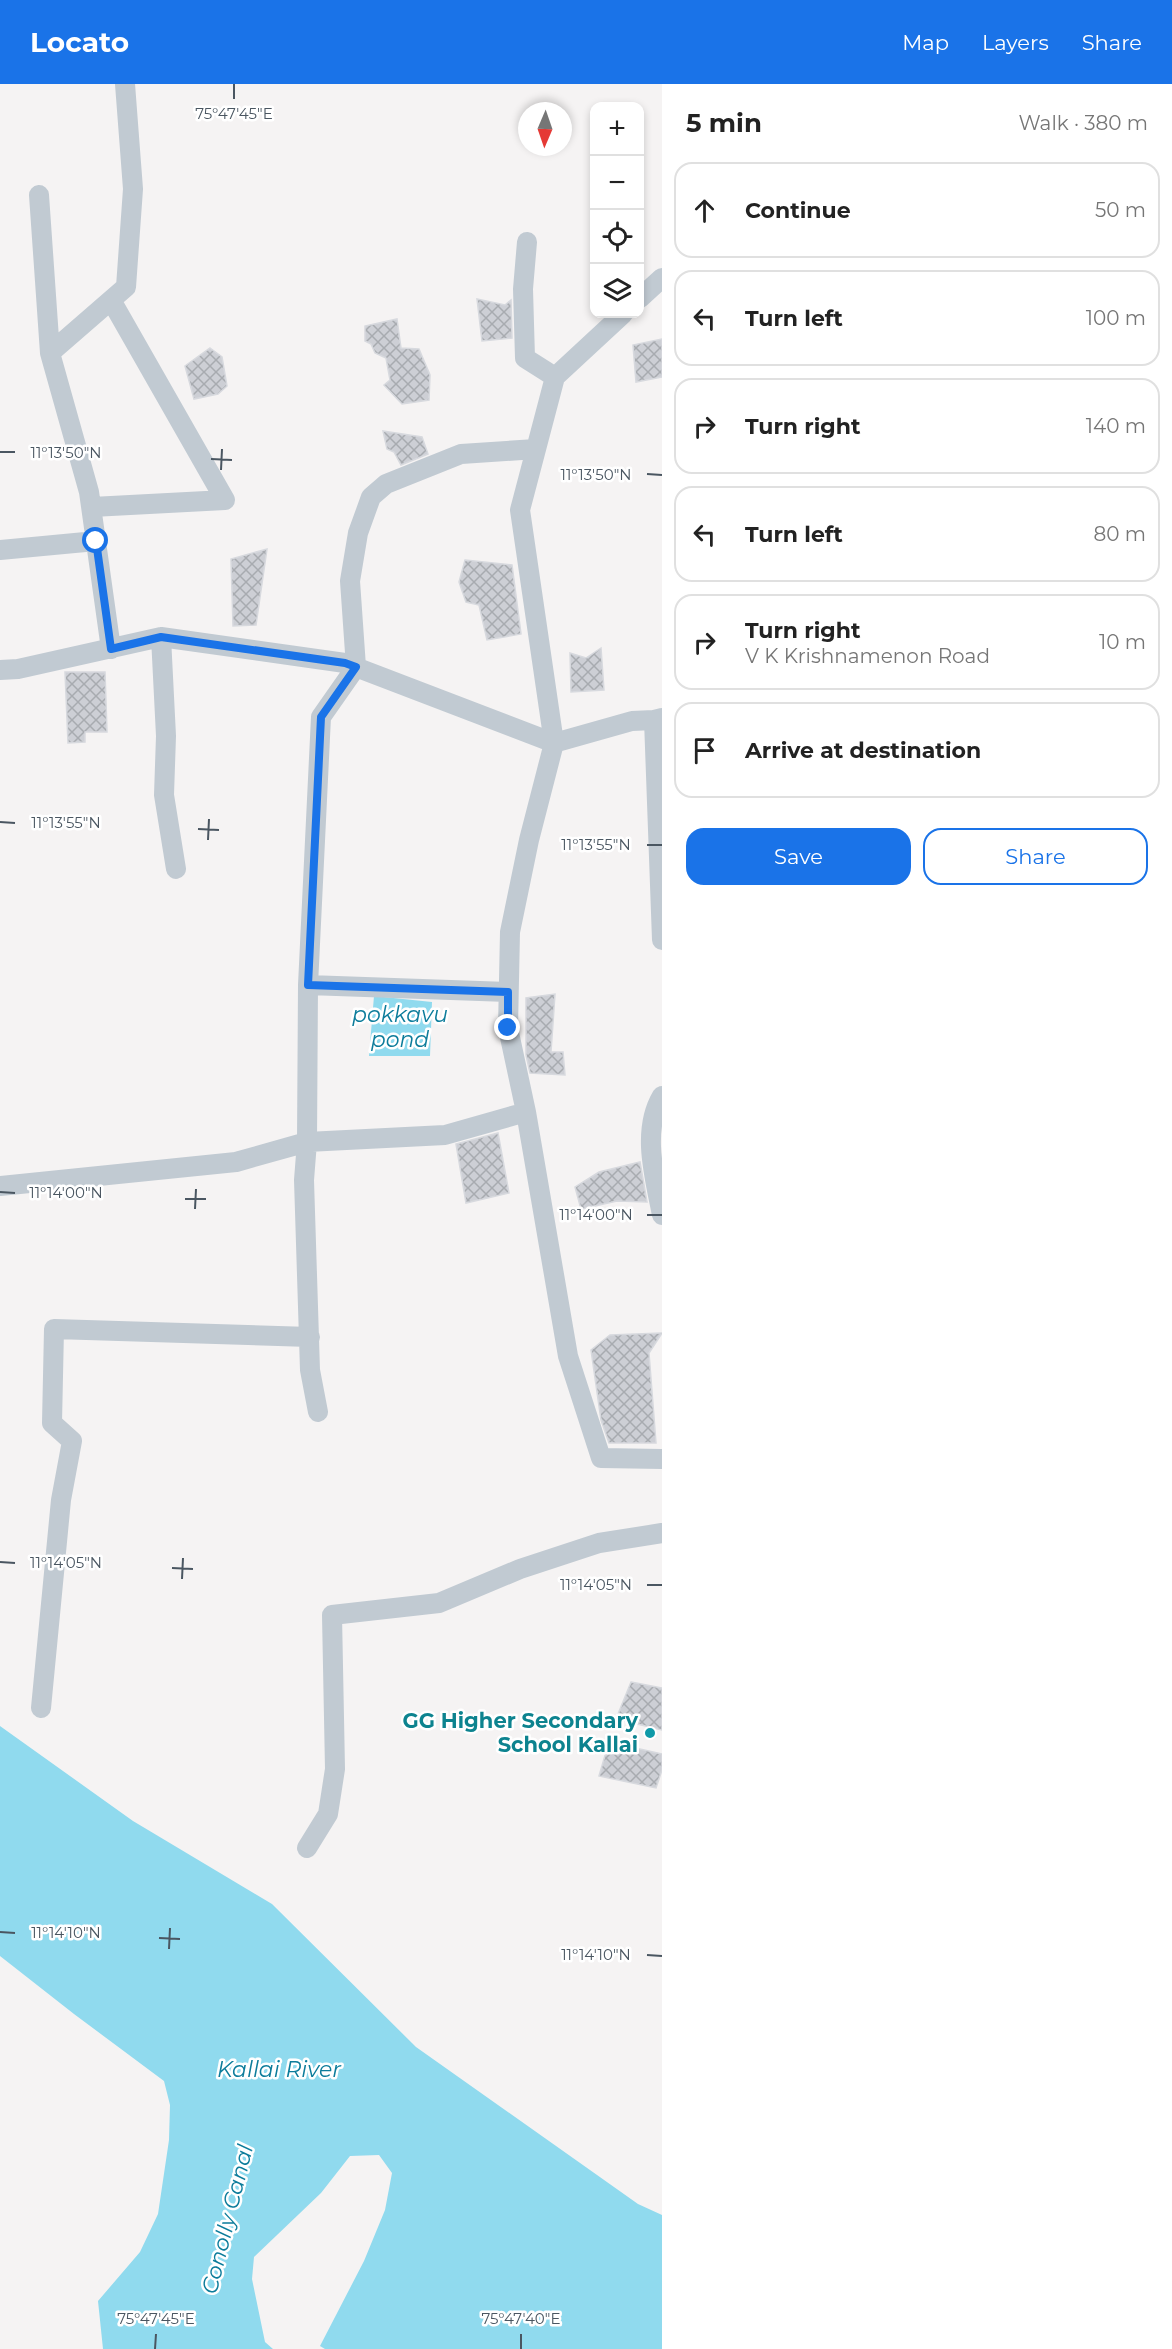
<!DOCTYPE html>
<meta charset="utf-8">
<style>
:root{--surface:#fff;--page:#f6f6f6;--text:#222;--muted:#767676;--line:#e0e0e0;--accent:#1a73e8}
body{margin:0;font-family:Montserrat,sans-serif;background:var(--page);color:var(--text)}
.controls{position:absolute;right:18px;top:18px;display:grid;overflow:hidden;border-radius:12px;box-shadow:0 3px 9px #0003}
.controls button{width:54px;height:54px;display:grid;place-items:center;padding:0;border:0;border-bottom:2px solid var(--line);background:var(--surface);color:var(--text);font:30px sans-serif}
.compass{position:absolute;left:518px;top:18px;width:54px;height:54px;border-radius:50%;background:var(--surface);box-shadow:0 3px 9px #0003;rotate:182deg}
.stop{position:absolute;width:18px;height:18px;margin:-14px;border:4px solid #1a73e8;border-radius:50%;background:#fff}
.stop.end{background:#1a73e8;border-color:#fff;box-shadow:0 2px 6px #0008}
.list{margin:0;padding:0;list-style:none}
h2{display:flex;justify-content:space-between;align-items:center;height:78px;margin:0;padding:0 24px;font-size:26px}
h2 small{font-size:20px;font-weight:400;color:var(--muted)}
.list li{display:grid;grid-template-columns:39px 1fr auto;gap:18px;align-items:center;box-sizing:border-box;height:96px;margin:0 12px 12px;padding:0 12px;border:2px solid var(--line);border-radius:18px}
.list b{display:block;font-size:22px;white-space:nowrap}
.list p{margin:0;font-size:20px;white-space:nowrap;color:var(--muted)}
.list em{font-size:20px;font-style:normal;color:var(--muted)}
.actions{display:flex;gap:12px;padding:18px 24px}
.actions a{flex:1;padding:14px 0;border:2px solid var(--accent);border-radius:18px;text-align:center;font-size:21px;color:var(--accent)}
.actions .main{background:var(--accent);color:#fff}
.icon{flex:none;width:33px;height:33px;fill:none;stroke:currentColor;stroke-width:2;stroke-linecap:round;stroke-linejoin:round}
.map{position:relative;flex:none;width:662px;height:2265px;overflow:hidden}
header{display:flex;align-items:center;gap:36px;box-sizing:border-box;height:84px;padding:0 30px;background:var(--accent);color:#fff}
header strong{font-size:28px}
nav{display:flex;gap:33px;margin-inline-start:auto;font-size:21px}
main{display:flex}
aside{flex:1;background:var(--surface)}
.map>svg:first-child{display:block}
</style>
<header>
<strong>Locato</strong>
<nav><a>Map</a><a>Layers</a><a>Share</a></nav>
</header>
<main>
<div class="map">
<svg width="662" height="2265" viewBox="0 0 662 2265">
<defs>
<pattern id="building-cross-hatch" width="8" height="8" patternUnits="userSpaceOnUse" patternTransform="scale(1.5)"><rect width="8" height="8" fill="#cdcfd5"/><path d="M0 0l8 8M0 8l8-8" fill="none" stroke="#a8abb0"/></pattern>
</defs>
<rect width="100%" height="100%" fill="#f5f3f3"/>
<!-- water -->
<path fill="#90daee" d="M 374,912 L 432,918 L 430,972 L 369,972 Z
M 0,1642 L 133,1737 L 272,1820 L 416,1963 L 638,2120 L 662,2131 L 662,2265 L 325,2265 L 320,2262 L 364,2177 L 385,2126 L 392,2089 L 379,2071 L 350,2072 L 321,2109 L 254,2173 L 252,2195 L 265,2258 L 273,2265 L 103,2265 L 98,2217 L 140,2168 L 158,2130 L 169,2056 L 170,2021 L 164,1997 L 74,1930 L 0,1872 Z"/>
<!-- building -->
<path fill="url(#building-cross-hatch)" stroke="#d7d9de" stroke-width="1.5" d="M 477,215 L 505,221 L 511,216 L 512,254 L 482,257 Z
M 397,235 L 401,264 L 419,265 L 430,291 L 429,316 L 402,320 L 384,301 L 390,296 L 386,274 L 375,269 L 371,260 L 365,257 L 365,242 Z
M 662,255 L 662,293 L 636,298 L 633,261 Z
M 210,264 L 222,273 L 227,302 L 218,310 L 194,315 L 185,282 Z
M 383,347 L 422,353 L 428,370 L 401,381 L 394,368 L 387,365 Z
M 267,465 L 256,541 L 233,542 L 231,475 Z
M 465,476 L 512,481 L 521,550 L 487,556 L 479,521 L 466,518 L 459,498 Z
M 601,564 L 604,606 L 571,608 L 570,569 L 586,574 Z
M 65,588 L 105,588 L 107,648 L 85,648 L 85,658 L 68,659 Z
M 555,910 L 551,968 L 563,968 L 565,991 L 530,989 L 526,971 L 526,914 Z
M 498,1049 L 509,1109 L 466,1119 L 456,1060 Z
M 640,1078 L 647,1118 L 617,1117 L 581,1125 L 575,1103 L 599,1088 Z
M 662,1249 L 649,1269 L 656,1359 L 609,1359 L 601,1336 L 591,1266 L 610,1251 Z
M 631,1598 L 662,1604 L 662,1646 L 616,1635 Z
M 609,1658 L 662,1670 L 662,1686 L 656,1704 L 599,1692 Z"/>
<g fill="none" stroke-linecap="round" stroke-linejoin="round">
<!-- minor -->
<path stroke="#c1cad2" stroke-width="20" d="M 39,111 L 50,269
M 527,158 L 523,205 L 525,274 L 555,293
M 640,214 L 662,194
M 623,230 L 555,293 L 520,426 L 554,659 L 529,756 L 510,848 L 508,944 L 526,1028 L 568,1272 L 601,1374 L 662,1375
M 92,423 L 225,416 L 111,216
M 0,466 L 96,457
M 161,553 L 166,652 L 164,711 L 176,785
M 111,565 L 89,408 L 50,269 L 126,203 L 133,105 L 125,0
M 0,586 L 18,585 L 161,553 L 345,579 L 554,659 L 632,637 L 654,636
M 662,634 L 654,636 L 662,856
M 308,901 L 321,633 L 356,583 L 350,497 L 358,449 L 371,413 L 386,400 L 461,370 L 536,365
M 662,1012 C 641,1047 655,1094 662,1131
M 0,1102 L 236,1078 L 307,1058 L 445,1051 L 526,1028
M 318,1328 L 310,1286 L 304,1096 L 307,1058 L 308,901 L 508,908
M 41,1624 L 61,1416 L 72,1357 L 52,1339 L 54,1245 L 310,1253
M 307,1764 L 328,1730 L 335,1685 L 332,1531 L 439,1519 L 520,1485 L 599,1459 L 662,1449"/>
</g>
<g fill="none" stroke-linecap="round" stroke-linejoin="round">
<!-- route -->
<path stroke="#1a73e8" stroke-width="8" d="M 96,457 L 111,565 L 161,553 L 345,579 L 356,583 L 321,633 L 308,901 L 508,908 L 508,944"/>
</g>
<!-- ticks -->
<path fill="none" stroke="#4a5661" stroke-width="2" d="M 234,15 L 234,0M 0,368 L 15,368M 211,375 L 232,376M 221,386 L 222,365M 647,390 L 662,391M 0,738 L 15,739M 198,745 L 219,746M 208,756 L 209,735M 647,761 L 662,761M 0,1108 L 15,1109M 185,1115 L 206,1115M 195,1125 L 196,1105M 647,1131 L 662,1131M 0,1478 L 15,1479M 172,1484 L 193,1485M 182,1495 L 183,1474M 647,1501 L 662,1501M 0,1848 L 15,1849M 159,1854 L 180,1855M 169,1865 L 170,1844M 647,1871 L 662,1872M 155,2265 L 156,2250M 521,2265 L 521,2250"/>
<!-- markers -->
<circle fill="#0f9aa8" stroke="#fff" stroke-width="2" cx="650" cy="1649" r="6"/>
<g text-anchor="middle" stroke-width="5" stroke-linejoin="round" paint-order="stroke">
<!-- culture labels -->
<g font-size="21" font-weight="bold" fill="#0d838f" stroke="#fff" text-anchor="end">
<text x="638" y="1644">GG Higher Secondary<tspan x="638" dy="24">School Kallai</tspan></text>
</g>
<!-- water labels -->
<g font-size="22" font-style="italic" fill="#0c7c9b" stroke="#fff">
<text x="400" y="938">pokkavu<tspan x="400" dy="25">pond</tspan></text>
<text x="279" y="1993">Kallai River</text>
<text transform="translate(227 2135) rotate(-76)" y="8">Conolly Canal</text>
</g>
</g>
<g font-size="15" text-anchor="middle" fill="#4a5661" stroke="#fff" stroke-width="5" stroke-linejoin="round" paint-order="stroke">
<text x="234" y="35">75°47'45"E</text>
<text x="66" y="374">11°13'50"N</text>
<text x="596" y="396">11°13'50"N</text>
<text x="66" y="744">11°13'55"N</text>
<text x="596" y="766">11°13'55"N</text>
<text x="66" y="1114">11°14'00"N</text>
<text x="596" y="1136">11°14'00"N</text>
<text x="66" y="1484">11°14'05"N</text>
<text x="596" y="1506">11°14'05"N</text>
<text x="66" y="1854">11°14'10"N</text>
<text x="596" y="1876">11°14'10"N</text>
<text x="156" y="2240">75°47'45"E</text>
<text x="521" y="2240">75°47'40"E</text>
</g>
</svg>
<div class="controls">
<button>+</button>
<button>−</button>
<button><svg class="icon" aria-label="locate" viewBox="0 0 24 24"><circle cx="12" cy="12" r="6"/><path d="M12 2v4M12 18v4M2 12h4M18 12h4"/></svg></button>
<button><svg class="icon" aria-label="layers" viewBox="0 0 24 24"><path d="M12 4l9 5-9 5-9-5zM3 14l9 5 9-5"/></svg></button>
</div>
<svg class="compass" viewBox="-18 -18 36 36"><path d="M0-13l5 13h-10z" fill="#e53935"/><path d="M0 13l5-13h-10z" fill="#767676"/></svg>
<div class="stop" style="left:96px;top:457px"></div>
<div class="stop end" style="left:508px;top:944px"></div>
</div>
<aside>
<h2>5 min<small>Walk · 380 m</small></h2>
<ul class="list">
<li><svg class="icon" aria-label="ahead" viewBox="0 0 24 24"><path d="M12 20V5M6 11l6-6 6 6"/></svg><div><b>Continue</b></div><em>50 m</em></li>
<li><svg class="icon" aria-label="left" viewBox="0 0 24 24"><path d="M17 20v-9H6M10 6l-5 5 5 5"/></svg><div><b>Turn left</b></div><em>100 m</em></li>
<li><svg class="icon" aria-label="right" viewBox="0 0 24 24"><path d="M7 20v-9h11M14 6l5 5-5 5"/></svg><div><b>Turn right</b></div><em>140 m</em></li>
<li><svg class="icon" aria-label="left" viewBox="0 0 24 24"><path d="M17 20v-9H6M10 6l-5 5 5 5"/></svg><div><b>Turn left</b></div><em>80 m</em></li>
<li><svg class="icon" aria-label="right" viewBox="0 0 24 24"><path d="M7 20v-9h11M14 6l5 5-5 5"/></svg><div><b>Turn right</b><p>V K Krishnamenon Road</p></div><em>10 m</em></li>
<li><svg class="icon" aria-label="arrive" viewBox="0 0 24 24"><path d="M6 21V4h12l-3 4 3 4H6"/></svg><div><b>Arrive at destination</b></div></li>
</ul>
<div class="actions"><a class="main">Save</a><a>Share</a></div>
</aside>
</main>
